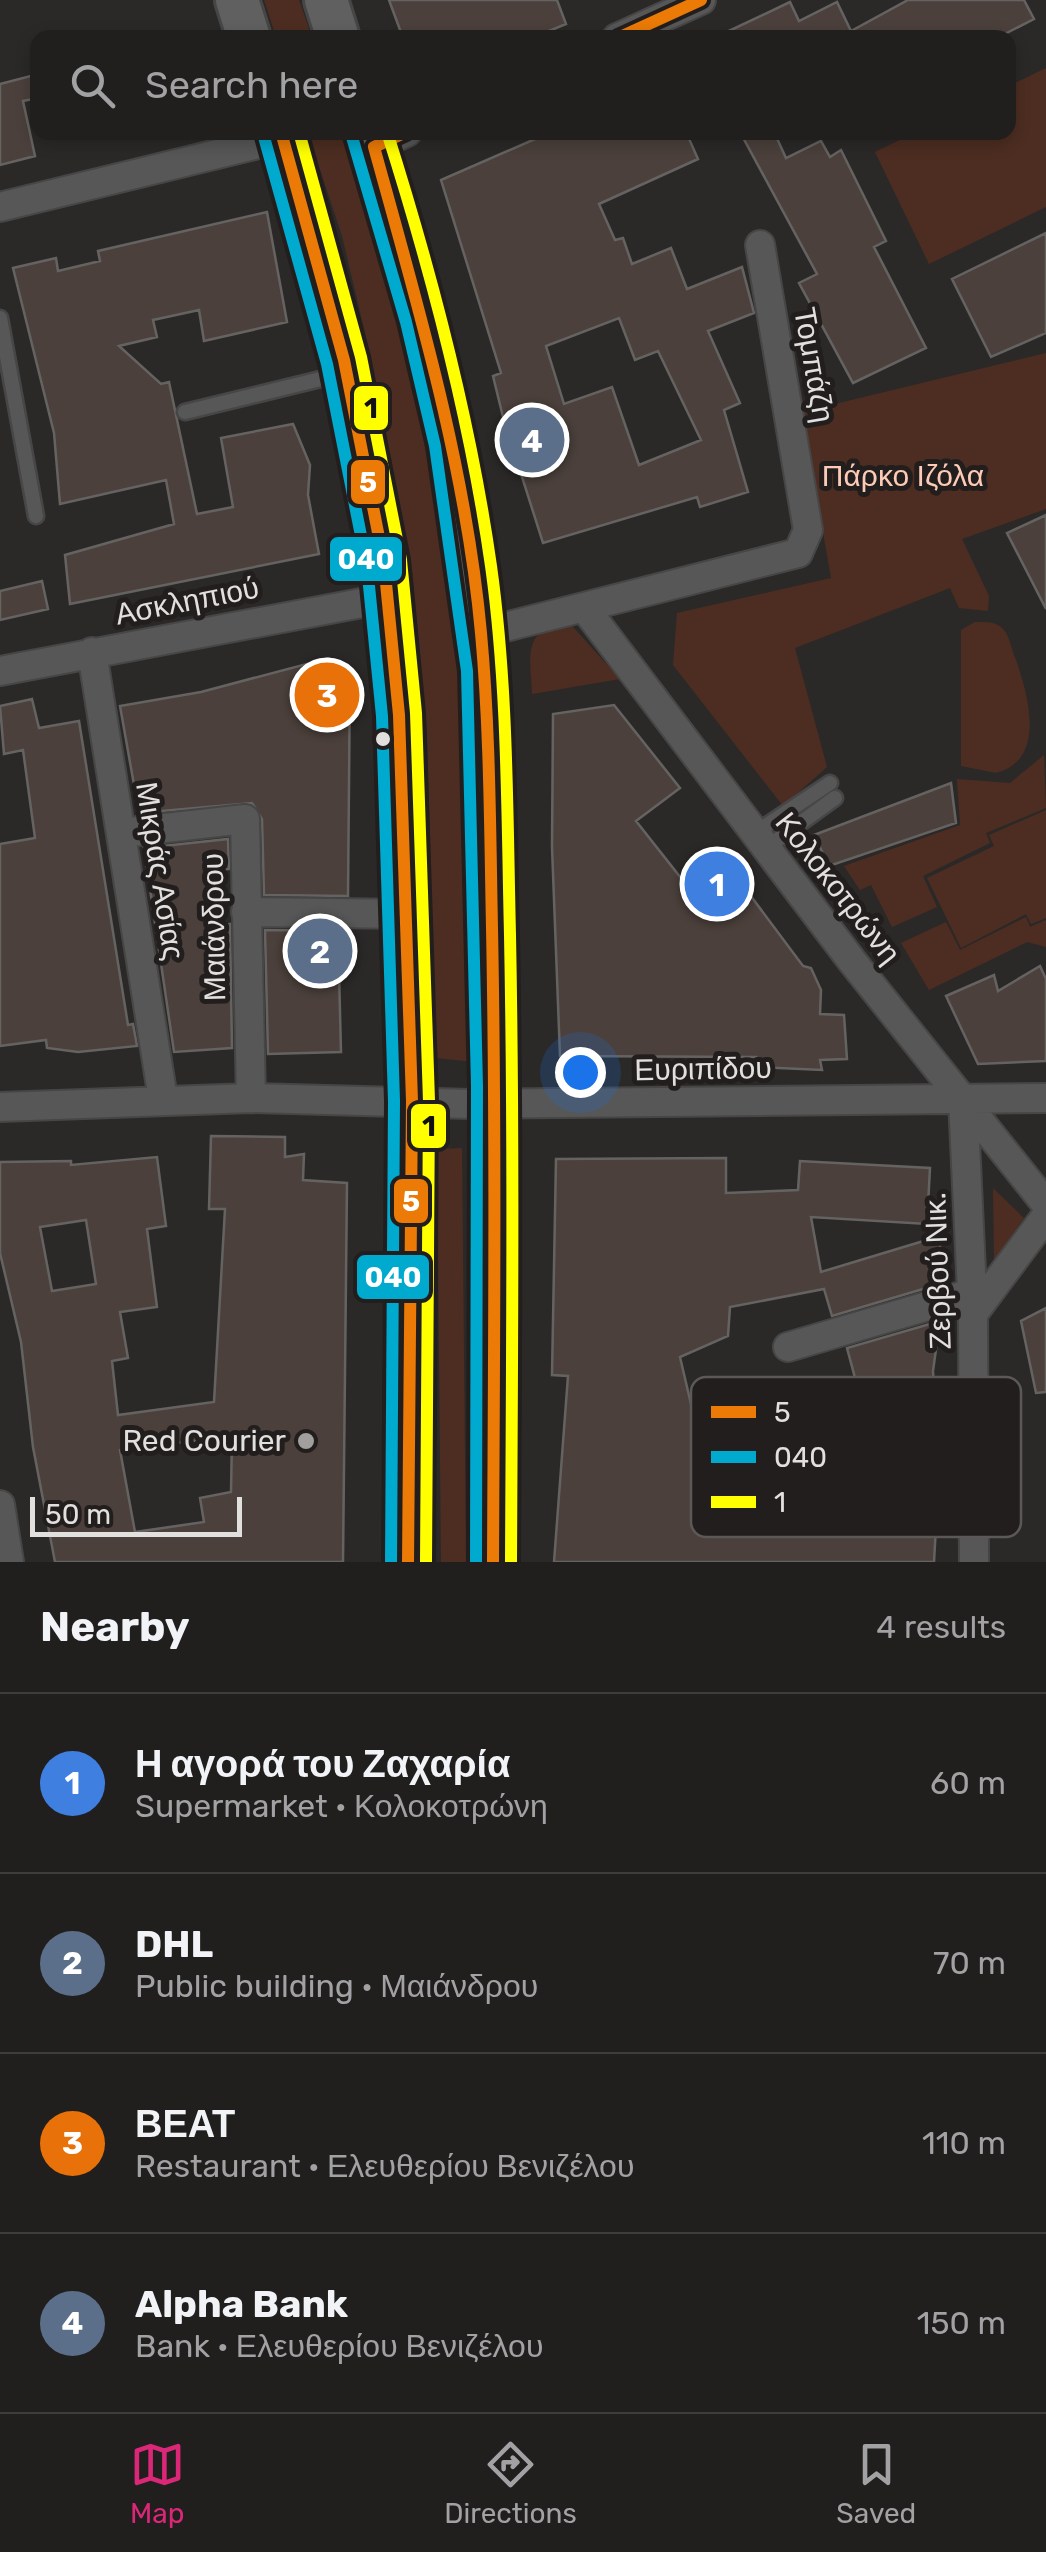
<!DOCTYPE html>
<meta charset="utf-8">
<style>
:root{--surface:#201f1e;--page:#282727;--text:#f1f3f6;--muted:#a2a2a4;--line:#3d3d3c;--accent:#db2777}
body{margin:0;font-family:Rubik,sans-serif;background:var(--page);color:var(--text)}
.scale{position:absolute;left:30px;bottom:25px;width:212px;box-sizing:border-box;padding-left:10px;border:5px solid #e2e0df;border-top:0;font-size:28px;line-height:35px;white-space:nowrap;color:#e2e0df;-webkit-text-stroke:8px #221e1d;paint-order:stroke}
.you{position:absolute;left:580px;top:1072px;width:35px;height:35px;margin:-25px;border:8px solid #fff;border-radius:50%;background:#1a73e8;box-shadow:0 0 0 15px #1a73e833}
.badge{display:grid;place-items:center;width:65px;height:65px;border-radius:50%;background:var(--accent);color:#fff;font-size:32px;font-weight:700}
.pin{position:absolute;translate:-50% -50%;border:5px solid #fff;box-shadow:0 2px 10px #0006}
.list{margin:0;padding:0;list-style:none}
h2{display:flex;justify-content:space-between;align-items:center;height:130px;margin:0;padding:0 40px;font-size:42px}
h2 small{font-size:32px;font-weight:400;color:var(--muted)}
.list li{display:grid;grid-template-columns:65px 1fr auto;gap:30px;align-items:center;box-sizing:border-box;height:180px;padding:0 40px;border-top:2px solid var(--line)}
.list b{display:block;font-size:38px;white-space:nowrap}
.list p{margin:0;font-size:32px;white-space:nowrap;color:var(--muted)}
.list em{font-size:32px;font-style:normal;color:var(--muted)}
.icon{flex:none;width:55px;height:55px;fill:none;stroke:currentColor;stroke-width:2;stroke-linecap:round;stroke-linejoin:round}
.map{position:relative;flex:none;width:1046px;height:1562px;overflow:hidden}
.search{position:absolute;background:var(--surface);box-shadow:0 5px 15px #0003;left:30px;right:30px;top:30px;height:110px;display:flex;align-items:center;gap:25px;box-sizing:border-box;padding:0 35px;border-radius:20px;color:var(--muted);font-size:38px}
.sheet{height:850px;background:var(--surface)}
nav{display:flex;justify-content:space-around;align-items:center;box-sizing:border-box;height:140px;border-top:2px solid var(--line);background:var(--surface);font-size:28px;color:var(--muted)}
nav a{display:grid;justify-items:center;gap:5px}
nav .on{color:var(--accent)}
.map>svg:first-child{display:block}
</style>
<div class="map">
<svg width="1046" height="1562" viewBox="0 0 1046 1562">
<rect width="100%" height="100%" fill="#2b2928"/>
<!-- green -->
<path fill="#4d2d21" d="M 264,0 L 299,0 L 312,37 L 276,37 Z
M 1046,68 L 1046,207 L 929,264 L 875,152 L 914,133 L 1008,132 L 1009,86 Z
M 308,133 L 345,133 L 377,229 L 401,325 L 448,564 L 464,727 L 474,1062 L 436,1058 L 427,733 L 412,570 L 365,333 L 342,236 Z
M 1046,353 L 1046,509 L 962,539 L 989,596 L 988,611 L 959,608 L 950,588 L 795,648 L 827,767 L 783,806 L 673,665 L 677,613 L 831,578 L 802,412 Z
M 975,622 C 985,622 997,621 1004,630 C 1010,637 1012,652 1016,660 C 1029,697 1046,760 996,773 L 961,766 L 961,630 Z
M 563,623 L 573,627 L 620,679 L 532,694 C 531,659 521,632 563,623 Z
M 1044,755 L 1046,808 L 986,833 L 990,843 L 923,876 L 937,907 L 892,927 L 871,885 L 860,890 L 844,866 L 960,825 L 957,779 L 1010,783 Z
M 1046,810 L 1046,918 L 1031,924 L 1026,914 L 961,948 L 927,878 L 994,846 L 989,835 Z
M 1026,917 L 1030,927 L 1046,920 L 1046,947 L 1027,942 L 929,990 L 901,943 L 946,922 L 960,950 Z
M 462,1148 L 466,1562 L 441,1562 L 437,1149 Z
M 993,1188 L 1024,1218 L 994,1260 Z"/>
<!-- building -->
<path fill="#4b403b" stroke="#656362" stroke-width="2.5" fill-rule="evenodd" d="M 389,0 L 557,0 L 566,24 L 532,38 L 403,38 Z
M 908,0 L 1024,0 L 1034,19 L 997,38 L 714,38 L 790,2 L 799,21 L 837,2 L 851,31 Z
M 38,74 L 38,98 L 23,101 L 35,156 L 0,165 L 0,84 Z
M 551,132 L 686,132 L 698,159 L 599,204 L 615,240 L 623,238 L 632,264 L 671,248 L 687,289 L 742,267 L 754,313 L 708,331 L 740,403 L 724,410 L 748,492 L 700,507 L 697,497 L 543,543 L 503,417 L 493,376 L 501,373 L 441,180 ZM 619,318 L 635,360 L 658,351 L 701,440 L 639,465 L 612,387 L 564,404 L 546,346 Z
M 740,132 L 774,132 L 786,158 L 821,141 L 830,157 L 841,150 L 886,241 L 874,247 L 926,348 L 853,383 L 799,283 L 817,274 Z
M 267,212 L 287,322 L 204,341 L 199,310 L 153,320 L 157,337 L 119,346 L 161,384 L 169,382 L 197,514 L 233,507 L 221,438 L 293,424 L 310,465 L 308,495 L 319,554 L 70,604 L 65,555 L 174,524 L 166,480 L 60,504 L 54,433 L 13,268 L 56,258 L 58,271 L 100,261 L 98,251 Z
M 1046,233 L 1046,333 L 991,357 L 952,279 Z
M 1046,515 L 1046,609 L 1007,533 Z
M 42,581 L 48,609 L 0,620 L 0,591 Z
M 329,658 L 350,673 L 348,896 L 264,895 L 262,819 L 252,803 L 139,813 L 120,706 L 201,692 Z
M 32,699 L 39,728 L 79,721 L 128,1025 L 133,1024 L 137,1046 L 78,1052 L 47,1048 L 46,1040 L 0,1046 L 0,844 L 35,838 L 23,750 L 4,754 L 0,706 Z
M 614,705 L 680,788 L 636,821 L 681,878 L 718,852 L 803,966 L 811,968 L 821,990 L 820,1014 L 844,1015 L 847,1059 L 820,1060 L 822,1070 L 754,1067 L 756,1057 L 560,1056 L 552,847 L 553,714 Z
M 951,783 L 956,823 L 829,866 L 814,835 Z
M 228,839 L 229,869 L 213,871 L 220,926 L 230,924 L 232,1048 L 174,1052 L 144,848 Z
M 265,930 L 338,931 L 341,1052 L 268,1054 Z
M 1040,966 L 1046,979 L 1046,1061 L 978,1064 L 946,996 L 994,975 L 998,991 Z
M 211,1136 L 285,1137 L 285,1157 L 304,1154 L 303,1180 L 347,1183 L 343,1562 L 55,1562 L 33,1447 L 21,1342 L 0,1253 L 0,1162 L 71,1161 L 71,1165 L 157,1157 L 166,1226 L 147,1229 L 157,1307 L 120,1312 L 128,1358 L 112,1361 L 118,1415 L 214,1402 L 225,1209 L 209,1209 ZM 86,1220 L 96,1284 L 52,1291 L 40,1227 ZM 232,1436 L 231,1492 L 200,1498 L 204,1522 L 135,1532 L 120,1450 Z
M 726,1158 L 726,1193 L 798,1190 L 800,1161 L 930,1168 L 927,1224 L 811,1217 L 821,1272 L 940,1236 L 940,1284 L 832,1316 L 824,1289 L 730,1307 L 728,1336 L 680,1357 L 698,1434 L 728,1421 L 745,1484 L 775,1475 L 793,1533 L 835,1505 L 831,1497 L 849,1490 L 844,1480 L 866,1470 L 862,1460 L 870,1458 L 849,1392 L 858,1389 L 847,1348 L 940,1321 L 933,1371 L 937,1442 L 923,1445 L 943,1512 L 936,1526 L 934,1562 L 554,1562 L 568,1376 L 552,1375 L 556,1159 Z
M 1046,1308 L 1046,1392 L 1036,1393 L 1021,1321 Z"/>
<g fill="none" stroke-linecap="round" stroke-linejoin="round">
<defs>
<path id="lane" d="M 0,318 L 36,516
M 185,412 L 341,374
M 755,833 L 830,783
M 766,848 L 835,798"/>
<path id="street" d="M 617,38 L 701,0
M 374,147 L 407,132
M 0,207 L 283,138
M 584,607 L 852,961 L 1046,1204
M 481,633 L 798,553 L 808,530 L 760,245
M 92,652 L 163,1099
M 0,671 L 388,598
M 121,833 L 245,819 L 251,1098
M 246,912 L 407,914
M 963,1099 L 973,1314 L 974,1562
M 0,1107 L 251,1098 L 471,1104 L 1046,1098
M 973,1314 L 1046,1216
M 788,1347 L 972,1293
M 0,1505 L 9,1562"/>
<path id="primary" d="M 237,0 L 249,38
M 326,0 L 338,38
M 281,132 L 344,360 L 384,563 L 399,715 L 412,1101 L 408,1562
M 369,132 C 421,294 464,464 481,633 C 491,731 490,829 492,927 C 497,1139 494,1350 493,1562"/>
</defs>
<!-- lane casing -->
<use href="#lane" stroke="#474646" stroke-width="19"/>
<!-- street casing -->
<use href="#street" stroke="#474646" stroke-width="32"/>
<!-- primary casing -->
<use href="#primary" stroke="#474646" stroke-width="48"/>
<!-- lane -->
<use href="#lane" stroke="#575758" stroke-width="14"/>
<!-- street -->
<use href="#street" stroke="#575758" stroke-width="28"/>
<!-- primary -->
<use href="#primary" stroke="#606060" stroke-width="42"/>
<defs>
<path id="bus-1" d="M 618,38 L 701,0
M 281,132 L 344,360 L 384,563 L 399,715 L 412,1101 L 408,1562
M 406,132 L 374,147 C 418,306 466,468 481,633 C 490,731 490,830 492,928 C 496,1139 494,1350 493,1562"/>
<path id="bus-2" d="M 264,137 L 327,364 L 367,566 L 382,716 L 394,1101 L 391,1562
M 352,137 L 406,322 L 435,446 L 467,671 L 477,1086 L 476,1562"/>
<path id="bus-3" d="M 299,132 L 361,357 L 401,560 L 416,713 L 429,1101 L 426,1562
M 387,132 C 432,274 470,418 491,566 C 508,688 507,812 510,935 C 514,1144 512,1353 511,1562"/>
</defs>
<!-- bus-1 casing -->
<use href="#bus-1" stroke="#221e1d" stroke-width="20"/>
<!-- bus-2 casing -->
<use href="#bus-2" stroke="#221e1d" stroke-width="20"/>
<!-- bus-3 casing -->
<use href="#bus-3" stroke="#221e1d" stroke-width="20"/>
<!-- bus-1 -->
<use href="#bus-1" stroke="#eb7a06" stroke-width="12"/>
<!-- bus-2 -->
<use href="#bus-2" stroke="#00a9ce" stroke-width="12"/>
<!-- bus-3 -->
<use href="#bus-3" stroke="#ff0" stroke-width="12"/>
</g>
<!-- markers -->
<circle fill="#e2e0df" stroke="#221e1d" stroke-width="4" cx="383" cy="739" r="9"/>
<circle fill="#a2a09f" stroke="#221e1d" stroke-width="4" cx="306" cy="1441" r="10"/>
<g text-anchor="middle" stroke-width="10" stroke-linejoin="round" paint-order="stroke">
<!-- street labels -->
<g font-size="30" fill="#e2e0df" stroke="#221e1d">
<text transform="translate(814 365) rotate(80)" y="10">Τομπάζη</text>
<text transform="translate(187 601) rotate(-11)" y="10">Ασκληπιού</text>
<text transform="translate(160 871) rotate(81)" y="10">Μικράς Ασίας</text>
<text transform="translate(838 888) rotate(52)" y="10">Κολοκοτρώνη</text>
<text transform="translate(214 927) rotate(-91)" y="10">Μαιάνδρου</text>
<text transform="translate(703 1069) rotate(-1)" y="10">Ευριπίδου</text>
<text transform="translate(938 1271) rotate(-92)" y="10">Ζερβού Νικ.</text>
</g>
<!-- park labels -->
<g font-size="30" fill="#fdcab6" stroke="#221e1d">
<text x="903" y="486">Πάρκο Ιζόλα</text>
</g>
<!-- poi labels -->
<g font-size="30" fill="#e2e0df" stroke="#221e1d" text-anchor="end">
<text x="286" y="1451">Red Courier</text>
</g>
</g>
<!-- legend -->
<rect x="691" y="1377" width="330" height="160" rx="15" fill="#221e1d" stroke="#5c5857" stroke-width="2.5"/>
<rect x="711" y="1406" width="45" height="12" fill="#eb7a06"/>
<rect x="711" y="1451" width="45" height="12" fill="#00a9ce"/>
<rect x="711" y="1496" width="45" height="12" fill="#ff0"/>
<g font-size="28" fill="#e2e0df">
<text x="774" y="1422">5</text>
<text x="774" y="1467">040</text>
<text x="774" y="1512">1</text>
</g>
<g stroke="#221e1d" stroke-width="4">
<rect x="352" y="384" width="38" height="48" rx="10" fill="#ff0"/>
<rect x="349" y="458" width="38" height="48" rx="10" fill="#eb7a06"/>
<rect x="328" y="535" width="76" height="48" rx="10" fill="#00a9ce"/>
<rect x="409" y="1102" width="39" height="48" rx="10" fill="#ff0"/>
<rect x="392" y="1177" width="38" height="48" rx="10" fill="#eb7a06"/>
<rect x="355" y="1253" width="76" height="48" rx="10" fill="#00a9ce"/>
</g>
<g font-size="28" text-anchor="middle" font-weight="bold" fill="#fff">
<text x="368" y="492">5</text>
<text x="366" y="569">040</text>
<text x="411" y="1211">5</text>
<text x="393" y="1287">040</text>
</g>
<g font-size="28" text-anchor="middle" font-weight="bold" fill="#111">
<text x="371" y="418">1</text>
<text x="429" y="1136">1</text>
</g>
</svg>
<div class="scale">50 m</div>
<div class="you"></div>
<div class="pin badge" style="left:717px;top:884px;background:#3f7fe0">1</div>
<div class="pin badge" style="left:320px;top:951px;background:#5c6f8a">2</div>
<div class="pin badge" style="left:327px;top:695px;background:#e8710a">3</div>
<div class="pin badge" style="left:532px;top:440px;background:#5c6f8a">4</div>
<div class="search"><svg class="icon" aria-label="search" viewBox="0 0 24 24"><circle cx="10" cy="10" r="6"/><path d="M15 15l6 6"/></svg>Search here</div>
</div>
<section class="sheet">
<h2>Nearby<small>4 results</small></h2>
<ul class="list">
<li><span class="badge" style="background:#3f7fe0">1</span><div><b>Η αγορά του Ζαχαρία</b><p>Supermarket · Κολοκοτρώνη</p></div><em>60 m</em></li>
<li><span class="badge" style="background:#5c6f8a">2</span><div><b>DHL</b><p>Public building · Μαιάνδρου</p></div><em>70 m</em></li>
<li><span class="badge" style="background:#e8710a">3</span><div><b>ΒΕΑΤ</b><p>Restaurant · Ελευθερίου Βενιζέλου</p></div><em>110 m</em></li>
<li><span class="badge" style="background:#5c6f8a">4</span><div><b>Alpha Bank</b><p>Bank · Ελευθερίου Βενιζέλου</p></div><em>150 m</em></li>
</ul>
</section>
<nav>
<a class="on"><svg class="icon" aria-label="map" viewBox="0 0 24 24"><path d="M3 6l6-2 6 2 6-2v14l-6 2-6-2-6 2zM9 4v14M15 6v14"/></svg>Map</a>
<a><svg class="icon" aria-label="directions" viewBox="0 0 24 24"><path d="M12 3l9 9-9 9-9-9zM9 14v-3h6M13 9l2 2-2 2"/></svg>Directions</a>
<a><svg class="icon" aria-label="saved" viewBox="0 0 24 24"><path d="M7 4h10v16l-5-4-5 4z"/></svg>Saved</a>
</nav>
